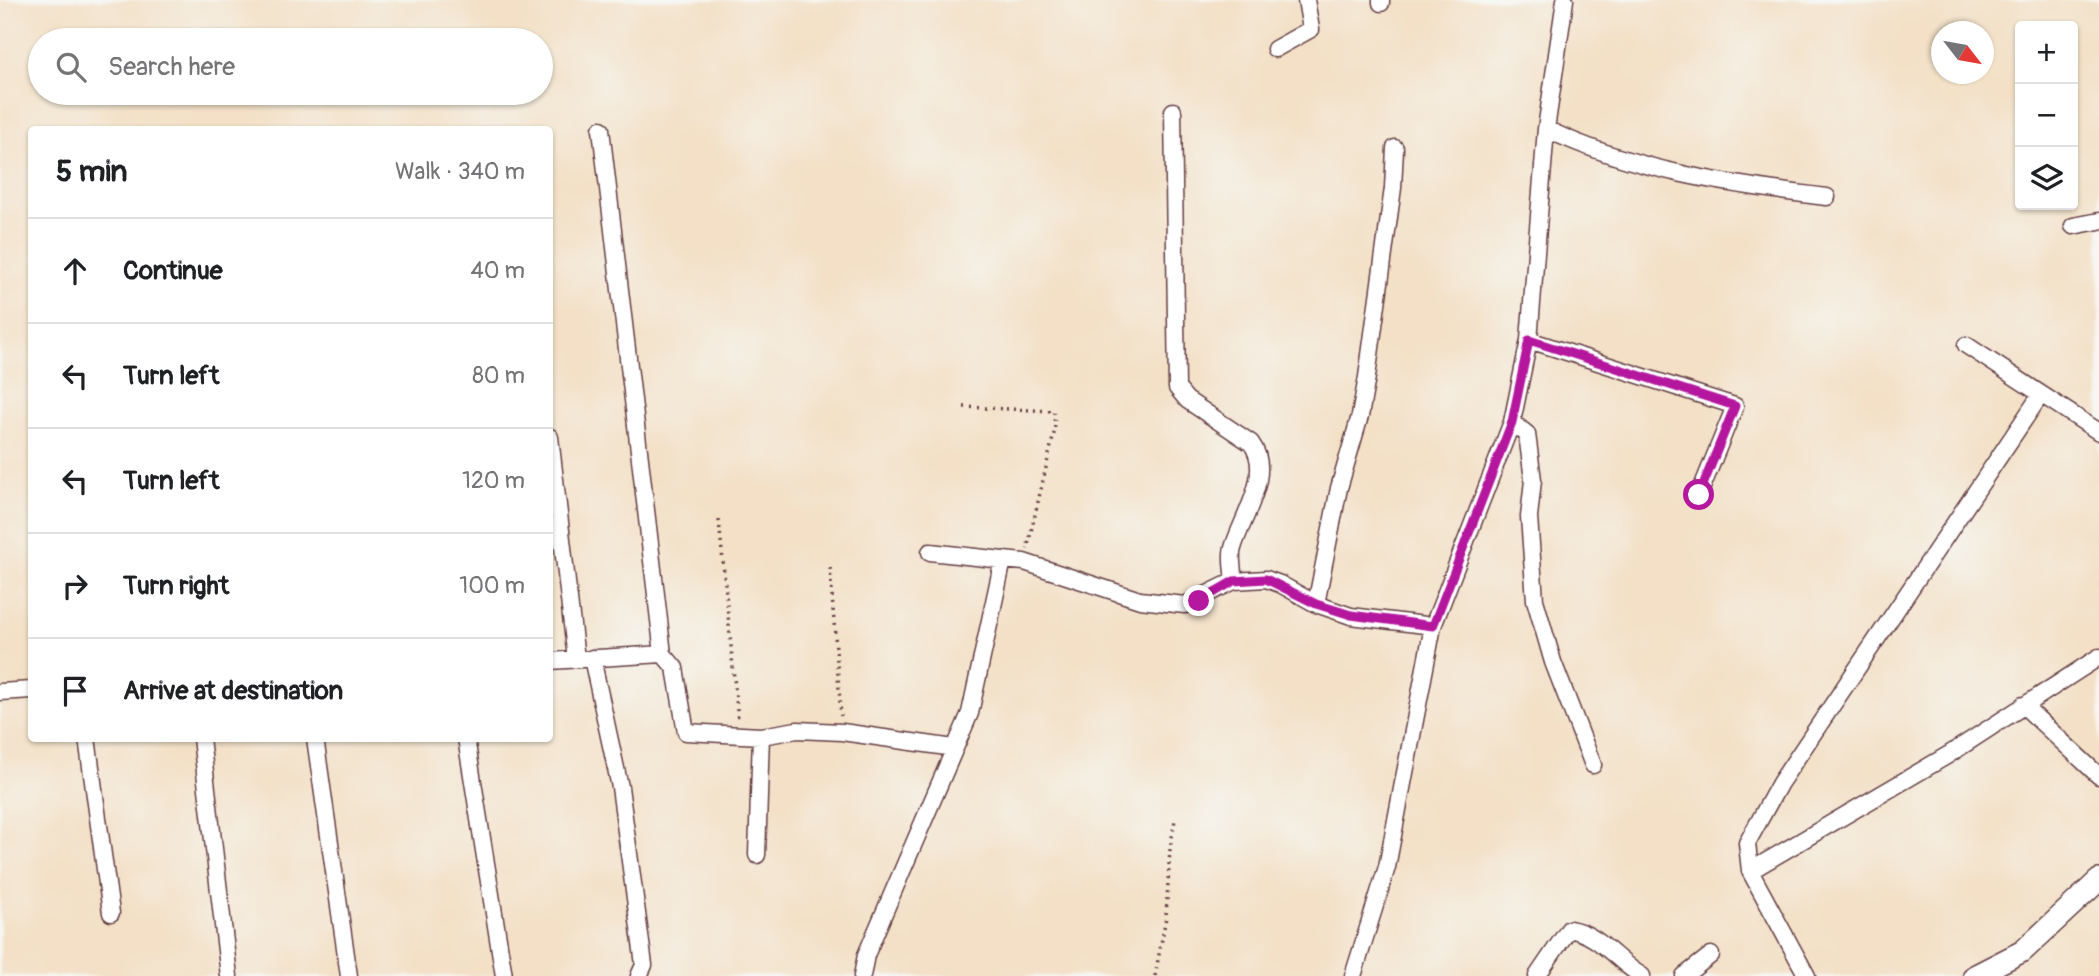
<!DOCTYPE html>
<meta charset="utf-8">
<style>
:root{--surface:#fff;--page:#f2f2f2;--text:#202124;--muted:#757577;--line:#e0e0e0}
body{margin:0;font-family:Pangolin,sans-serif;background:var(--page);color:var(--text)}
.controls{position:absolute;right:21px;top:21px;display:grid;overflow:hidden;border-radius:7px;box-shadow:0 2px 5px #0004}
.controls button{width:63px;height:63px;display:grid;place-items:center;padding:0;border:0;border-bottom:2px solid var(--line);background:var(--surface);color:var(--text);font:35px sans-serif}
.compass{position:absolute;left:1931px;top:21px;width:63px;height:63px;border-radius:50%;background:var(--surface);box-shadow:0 2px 5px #0004;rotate:121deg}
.stop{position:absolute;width:21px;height:21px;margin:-16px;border:5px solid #b5179e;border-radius:50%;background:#fff}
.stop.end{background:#b5179e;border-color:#fff;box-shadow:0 2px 7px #0008}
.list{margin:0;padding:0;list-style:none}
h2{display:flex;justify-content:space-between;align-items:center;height:91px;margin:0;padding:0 28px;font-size:30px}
h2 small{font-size:23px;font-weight:400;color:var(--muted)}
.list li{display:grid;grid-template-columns:46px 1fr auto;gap:21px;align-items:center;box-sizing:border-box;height:105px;padding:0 28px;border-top:2px solid var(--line)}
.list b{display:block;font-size:26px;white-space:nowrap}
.list em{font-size:23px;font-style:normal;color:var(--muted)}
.icon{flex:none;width:38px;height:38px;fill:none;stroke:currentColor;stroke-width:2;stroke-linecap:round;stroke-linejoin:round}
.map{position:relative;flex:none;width:2099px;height:976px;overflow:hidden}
.search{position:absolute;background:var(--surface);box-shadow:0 2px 5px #0004;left:28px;top:28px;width:525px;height:77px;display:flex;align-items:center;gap:18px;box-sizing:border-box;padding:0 24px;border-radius:38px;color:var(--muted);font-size:26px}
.panel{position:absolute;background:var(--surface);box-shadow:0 2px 5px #0004;left:28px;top:126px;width:525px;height:616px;border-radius:7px}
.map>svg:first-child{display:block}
</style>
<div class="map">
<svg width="2099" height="976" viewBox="0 0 2099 976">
<rect width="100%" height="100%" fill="#f6f6f2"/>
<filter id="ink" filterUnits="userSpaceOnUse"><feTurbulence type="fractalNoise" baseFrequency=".0143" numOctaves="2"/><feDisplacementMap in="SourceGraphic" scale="14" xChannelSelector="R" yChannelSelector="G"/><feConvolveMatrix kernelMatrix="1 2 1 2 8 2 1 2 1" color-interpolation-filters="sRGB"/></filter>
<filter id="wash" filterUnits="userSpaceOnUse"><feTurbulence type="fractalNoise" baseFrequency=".00686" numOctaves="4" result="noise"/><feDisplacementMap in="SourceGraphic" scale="28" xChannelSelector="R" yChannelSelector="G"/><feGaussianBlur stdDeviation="1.57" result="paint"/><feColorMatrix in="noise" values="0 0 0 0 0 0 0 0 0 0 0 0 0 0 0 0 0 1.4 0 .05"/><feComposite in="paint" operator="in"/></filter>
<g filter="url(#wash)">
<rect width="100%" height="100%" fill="#f3e0c6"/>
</g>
<g filter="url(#ink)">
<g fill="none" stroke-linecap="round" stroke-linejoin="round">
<defs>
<path id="street" d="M 1381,0 L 1381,3
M 1275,49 L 1311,29 L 1306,0
M 1173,111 L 1177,388 L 1187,400 L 1251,443 C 1274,473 1242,517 1233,548 C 1230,557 1233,570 1234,581
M 601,129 L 663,654
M 1546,129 C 1634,171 1731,185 1827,197
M 2073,226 L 2099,221
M 1529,340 L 1735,406 L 1699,495
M 1966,345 L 2099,432
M 1512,422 L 1527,434 L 1533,480 L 1529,517 L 1535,600 L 1553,662 L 1593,765
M 550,437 L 576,659
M 930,552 L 1003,560
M 1316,604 L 1339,488 L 1360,416 L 1367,377 L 1393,188 L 1395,148
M 592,658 L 620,787 L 644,965 L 639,976
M 550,661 L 663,654 L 675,668 L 686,732 L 761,736 L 797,730 L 842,732 L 954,748
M 0,692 L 32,690
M 2023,705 L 2099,776
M 87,738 L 111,913
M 201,738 L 229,976
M 315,738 L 349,976
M 466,738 L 504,976
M 757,855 L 761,736
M 1750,871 L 1747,843 L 1780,783 L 2040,396
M 862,976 L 866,955 L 970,713 L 1003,560 L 1024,562 L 1140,600 L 1185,605 L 1234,581 L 1266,579 L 1280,584 L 1316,604 L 1351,616 L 1433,626
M 1353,976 L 1387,867 L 1433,626 L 1512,422 L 1529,340 L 1546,129 L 1565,0
M 1537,976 L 1569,929 C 1600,934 1616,961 1642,976
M 1684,976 L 1711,955
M 1807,976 L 1750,871 L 1948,755 L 2099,657"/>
<path id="secondary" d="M 1974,976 L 2023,951 L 2099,880"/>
</defs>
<!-- street casing -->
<use href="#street" stroke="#633c42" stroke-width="19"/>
<!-- secondary casing -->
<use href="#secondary" stroke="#633c42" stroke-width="24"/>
<!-- path -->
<path stroke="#633c42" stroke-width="3.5" stroke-dasharray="2 5" stroke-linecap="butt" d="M 964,407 L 1054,411 L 1055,429 L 1027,549
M 719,520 L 738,720
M 830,568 L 841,716
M 1155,976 L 1166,917 L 1170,849 L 1175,820"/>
<!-- street -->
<use href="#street" stroke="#fff" stroke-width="16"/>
<!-- secondary -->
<use href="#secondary" stroke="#fff" stroke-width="21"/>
</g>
</g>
<g fill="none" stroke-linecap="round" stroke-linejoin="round" filter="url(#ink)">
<!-- route -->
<path stroke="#b5179e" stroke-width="9" d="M 1199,601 L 1234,581 L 1266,579 L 1316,604 L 1351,615 L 1433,626 L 1512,422 L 1529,340 L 1735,406 L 1699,495"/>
</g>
</svg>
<div class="controls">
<button>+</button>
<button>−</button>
<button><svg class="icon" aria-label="layers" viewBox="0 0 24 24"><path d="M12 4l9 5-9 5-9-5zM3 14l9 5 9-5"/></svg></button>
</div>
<svg class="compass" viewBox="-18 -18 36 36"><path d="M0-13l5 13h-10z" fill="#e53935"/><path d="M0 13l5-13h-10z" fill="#757577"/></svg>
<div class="stop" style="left:1699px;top:495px"></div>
<div class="stop end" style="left:1199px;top:601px"></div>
<div class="search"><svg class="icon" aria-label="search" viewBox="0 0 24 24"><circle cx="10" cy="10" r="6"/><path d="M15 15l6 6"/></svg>Search here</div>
<section class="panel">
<h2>5 min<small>Walk · 340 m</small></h2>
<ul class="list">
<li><svg class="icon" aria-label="ahead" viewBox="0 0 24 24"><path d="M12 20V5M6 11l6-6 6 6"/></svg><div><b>Continue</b></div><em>40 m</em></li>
<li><svg class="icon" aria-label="left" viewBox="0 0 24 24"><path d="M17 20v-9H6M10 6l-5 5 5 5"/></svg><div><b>Turn left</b></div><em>80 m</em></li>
<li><svg class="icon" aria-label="left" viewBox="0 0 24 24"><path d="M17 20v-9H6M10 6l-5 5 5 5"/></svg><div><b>Turn left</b></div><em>120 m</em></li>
<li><svg class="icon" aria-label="right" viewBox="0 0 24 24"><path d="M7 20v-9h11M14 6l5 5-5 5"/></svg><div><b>Turn right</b></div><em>100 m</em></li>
<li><svg class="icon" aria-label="arrive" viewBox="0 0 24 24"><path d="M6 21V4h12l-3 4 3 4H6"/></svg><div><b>Arrive at destination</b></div></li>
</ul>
</section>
</div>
